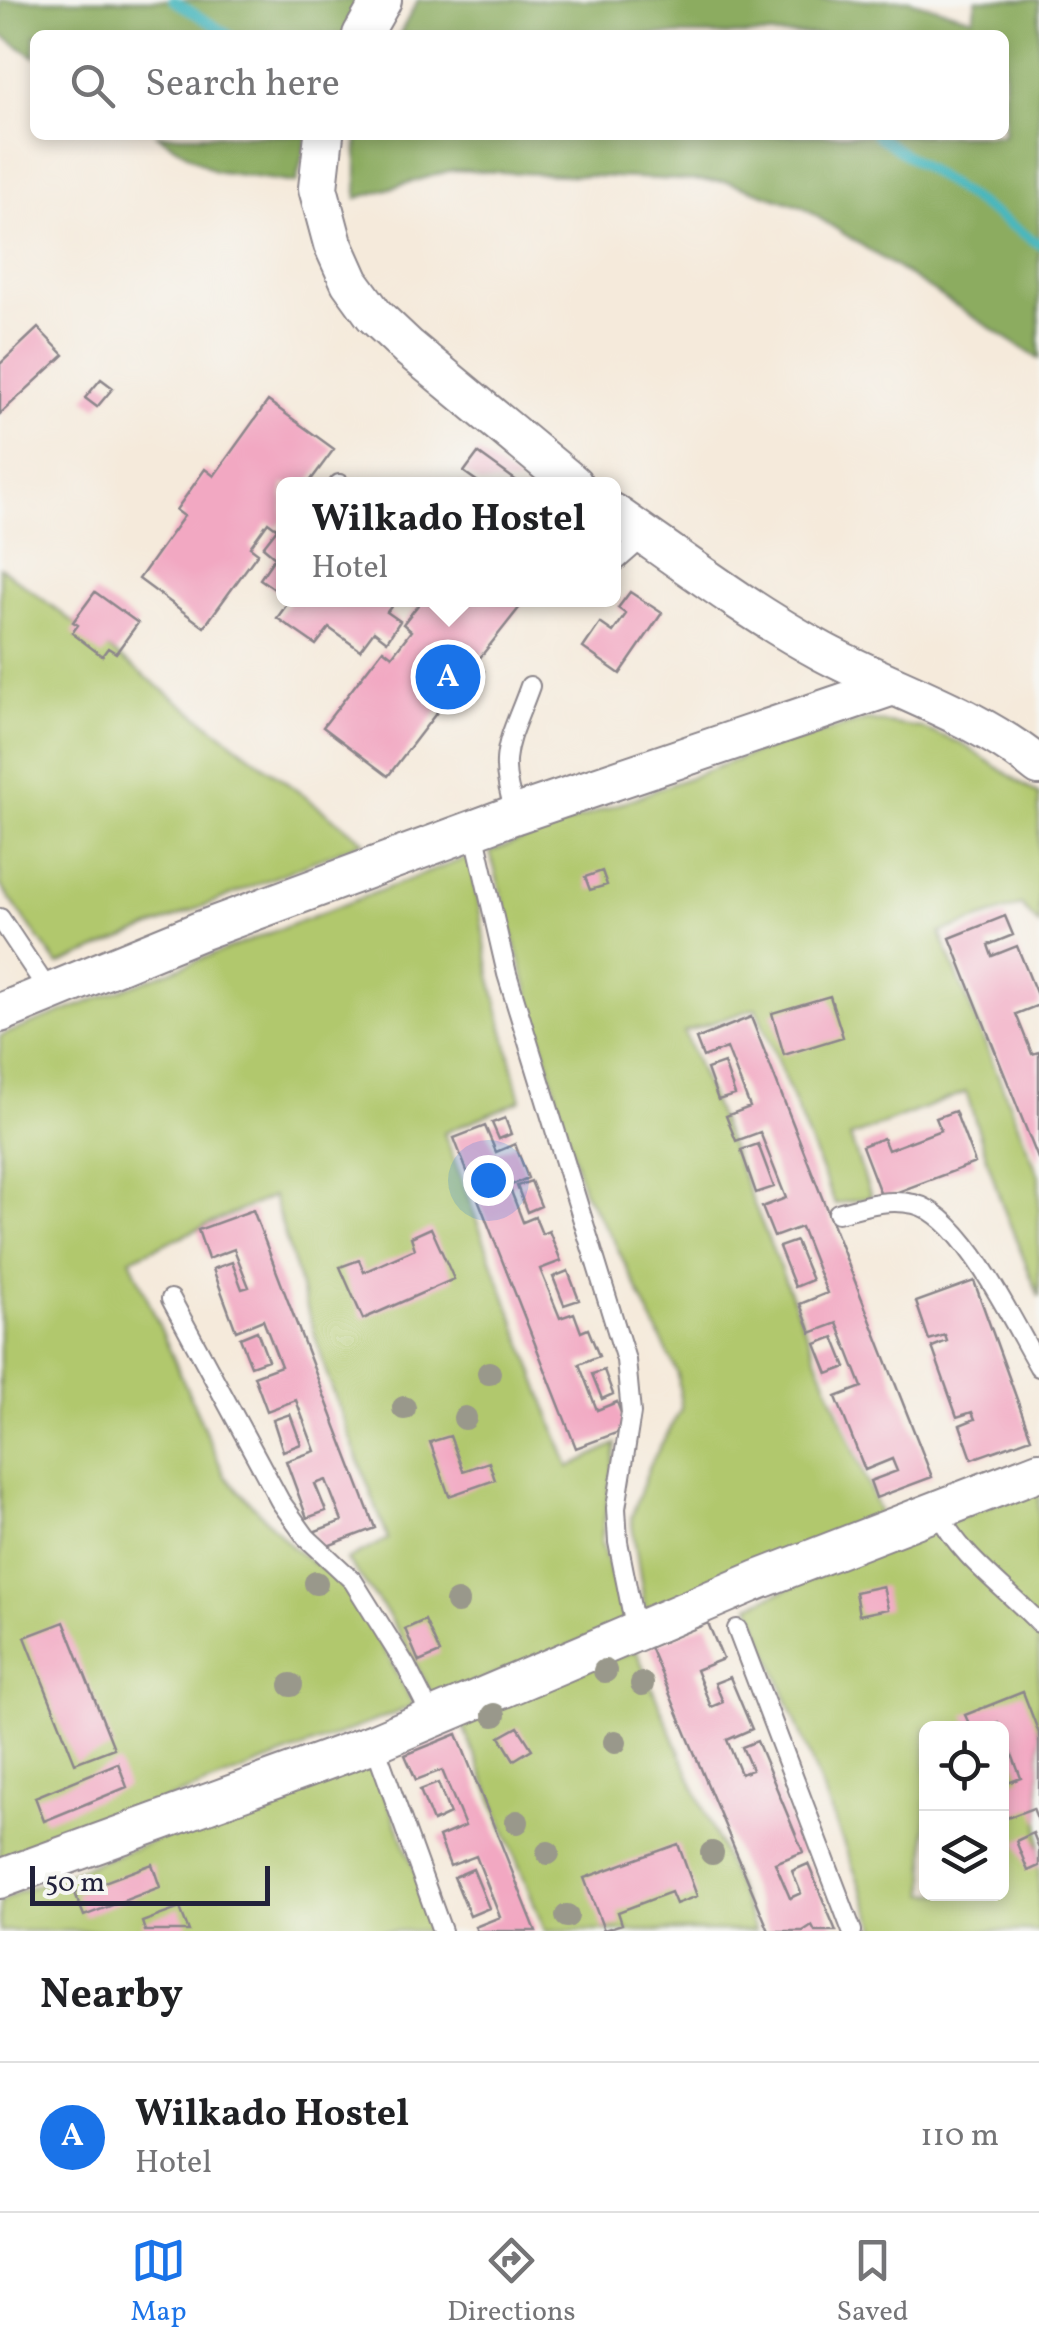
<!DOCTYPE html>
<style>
:root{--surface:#fff;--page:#f2f2f2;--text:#202124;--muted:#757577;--line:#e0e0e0;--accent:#1a73e8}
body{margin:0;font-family:Vollkorn,serif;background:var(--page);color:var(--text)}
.controls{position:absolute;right:30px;bottom:30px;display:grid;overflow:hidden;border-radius:15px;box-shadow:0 5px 15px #0003}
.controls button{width:90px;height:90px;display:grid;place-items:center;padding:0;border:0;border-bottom:2px solid var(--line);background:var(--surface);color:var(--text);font:50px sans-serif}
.scale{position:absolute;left:30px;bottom:25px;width:240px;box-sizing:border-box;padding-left:10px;border:5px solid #22223b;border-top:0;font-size:28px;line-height:35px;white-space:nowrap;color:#22223b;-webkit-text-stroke:8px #f6f6f2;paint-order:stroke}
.you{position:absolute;left:488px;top:1180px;width:35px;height:35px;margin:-25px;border:8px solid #fff;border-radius:50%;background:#1a73e8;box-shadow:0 0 0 15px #1a73e833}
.badge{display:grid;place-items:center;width:65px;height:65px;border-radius:50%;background:var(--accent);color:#fff;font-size:32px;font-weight:700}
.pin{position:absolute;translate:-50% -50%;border:5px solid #fff;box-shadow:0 2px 10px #0006}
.popup{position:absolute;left:276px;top:477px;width:345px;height:130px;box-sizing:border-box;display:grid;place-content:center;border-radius:15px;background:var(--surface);filter:drop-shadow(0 2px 8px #0005);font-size:32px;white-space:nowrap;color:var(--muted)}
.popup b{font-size:38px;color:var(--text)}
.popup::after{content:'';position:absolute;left:50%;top:100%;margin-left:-20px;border:20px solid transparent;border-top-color:var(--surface)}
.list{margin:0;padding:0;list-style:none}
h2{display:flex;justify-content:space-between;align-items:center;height:130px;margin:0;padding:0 40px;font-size:42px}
h2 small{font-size:32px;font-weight:400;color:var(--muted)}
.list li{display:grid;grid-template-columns:65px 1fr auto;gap:30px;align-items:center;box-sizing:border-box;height:150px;padding:0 40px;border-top:2px solid var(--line)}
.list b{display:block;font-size:38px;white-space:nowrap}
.list p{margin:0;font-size:32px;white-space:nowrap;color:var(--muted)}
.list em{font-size:32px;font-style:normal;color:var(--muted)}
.icon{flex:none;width:55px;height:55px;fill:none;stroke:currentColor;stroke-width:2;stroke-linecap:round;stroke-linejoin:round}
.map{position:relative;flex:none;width:1039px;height:1931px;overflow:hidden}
.search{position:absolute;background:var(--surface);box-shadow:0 5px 15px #0003;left:30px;right:30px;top:30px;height:110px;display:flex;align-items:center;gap:25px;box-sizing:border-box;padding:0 35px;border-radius:15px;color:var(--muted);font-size:38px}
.sheet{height:280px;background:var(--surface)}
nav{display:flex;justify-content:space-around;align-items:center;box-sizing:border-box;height:140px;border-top:2px solid var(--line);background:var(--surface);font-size:28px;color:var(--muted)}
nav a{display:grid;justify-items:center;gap:5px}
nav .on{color:var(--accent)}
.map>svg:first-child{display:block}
</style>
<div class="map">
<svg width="1039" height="1931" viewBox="0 0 1039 1931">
<rect width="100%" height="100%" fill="#f6f6f2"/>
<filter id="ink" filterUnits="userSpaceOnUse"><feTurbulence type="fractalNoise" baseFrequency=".01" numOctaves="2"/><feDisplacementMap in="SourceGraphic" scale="20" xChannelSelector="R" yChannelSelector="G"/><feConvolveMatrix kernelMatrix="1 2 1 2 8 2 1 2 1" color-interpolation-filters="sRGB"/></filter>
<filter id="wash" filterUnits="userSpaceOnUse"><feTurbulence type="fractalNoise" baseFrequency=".0048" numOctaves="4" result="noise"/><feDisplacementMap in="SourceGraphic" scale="40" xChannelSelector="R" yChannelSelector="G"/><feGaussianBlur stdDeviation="2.25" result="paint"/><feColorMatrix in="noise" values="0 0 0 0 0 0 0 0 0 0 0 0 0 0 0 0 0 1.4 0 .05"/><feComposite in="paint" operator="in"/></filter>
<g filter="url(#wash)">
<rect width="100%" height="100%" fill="#f5eadb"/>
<!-- green -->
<path fill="#b1c86d" stroke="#6a7554" stroke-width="2.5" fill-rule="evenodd" d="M 0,567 L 364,841 L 58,965 L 0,885 Z
M 867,720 L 921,728 L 961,743 L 1039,795 L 1039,925 L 1021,905 L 940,933 L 1039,1176 L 1039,1297 L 1001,1202 L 966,1092 L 850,1137 L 871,1197 L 835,1204 L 756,1008 L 684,1032 L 882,1519 L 646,1615 L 631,1518 L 650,1465 L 681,1409 L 678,1374 L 613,1239 L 583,1191 L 490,852 L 768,748 Z
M 471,856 L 490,975 L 521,1100 L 444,1133 L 569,1467 L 616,1444 L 601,1542 L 627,1624 L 434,1698 L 390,1617 L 347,1560 L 388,1539 L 328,1378 L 273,1196 L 130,1259 L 225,1476 L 295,1550 L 334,1576 L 361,1604 L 414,1706 L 45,1846 L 0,1867 L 0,1036 Z
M 1039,1486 L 1039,1931 L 878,1931 L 750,1605 L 916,1534 ZM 926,1728 L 1002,1728 L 1002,1894 L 926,1894 Z
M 636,1650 L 746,1908 L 755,1931 L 545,1931 L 459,1717 Z
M 371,1759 L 439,1931 L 0,1931 L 0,1903 L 18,1892 Z"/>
<!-- forest -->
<path fill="#8cac60" stroke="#57674e" stroke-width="2.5" d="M 0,0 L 362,0 L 346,35 L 35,35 L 35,57 L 0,34 Z
M 418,0 L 909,0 L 973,18 L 976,0 L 1039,0 L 1039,359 L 802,207 L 729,182 L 452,170 L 357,198 L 357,135 L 1004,135 L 1004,35 L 399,35 Z
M 157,135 L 308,135 L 296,183 L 214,171 Z"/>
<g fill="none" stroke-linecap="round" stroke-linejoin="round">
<!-- stream -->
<path stroke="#48b7be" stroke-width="10" d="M 173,0 L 229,35
M 876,135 L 1039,244"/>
</g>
<g id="blocks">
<!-- building -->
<path fill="#f2a8c2" d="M 38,328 L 64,355 L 0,414 L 0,364 Z
M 101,379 L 113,388 L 97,407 L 85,398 Z
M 268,401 L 334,449 L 308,484 L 283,484 L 283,519 L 276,528 L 268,522 L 250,547 L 258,553 L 204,627 L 139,579 L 184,516 L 176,510 L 205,469 L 214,476 Z
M 478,453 L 521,484 L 481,484 L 464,472 Z
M 277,529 L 283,533 L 283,595 L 260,579 L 275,557 L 263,547 Z
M 95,592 L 138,623 L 116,653 L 108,648 L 102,656 L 72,633 L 78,625 L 73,622 Z
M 630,592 L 662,613 L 620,674 L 583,648 L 600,623 L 613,632 L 626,614 L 618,608 Z
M 290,600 L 396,600 L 387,612 L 400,621 L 387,641 L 374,631 L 360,650 L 329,628 L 316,645 L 277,618 Z
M 422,600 L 518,600 L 523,603 L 475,664 L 484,671 L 453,710 L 444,703 L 388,776 L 323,727 L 383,649 L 392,656 L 411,631 L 403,624 Z
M 602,871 L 607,885 L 590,890 L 585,877 Z
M 1005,916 L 1013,935 L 988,945 L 992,956 L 1017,946 L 1039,1000 L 1039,1005 L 1016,1014 L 1032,1054 L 1039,1052 L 1039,1161 L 950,938 Z
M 830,996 L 843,1037 L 784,1055 L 772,1013 Z
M 751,1017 L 932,1477 L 876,1498 L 870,1481 L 897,1471 L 892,1459 L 865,1470 L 836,1397 L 862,1387 L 837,1323 L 811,1333 L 800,1304 L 827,1293 L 801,1227 L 774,1237 L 762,1207 L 786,1198 L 760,1132 L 736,1141 L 726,1116 L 750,1107 L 727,1048 L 703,1057 L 696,1039 Z
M 724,1063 L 735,1095 L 718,1100 L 707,1069 Z
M 955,1111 L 975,1163 L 882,1198 L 862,1146 L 883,1138 L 888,1150 L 941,1130 L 936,1118 Z
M 505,1118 L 511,1134 L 499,1139 L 492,1123 Z
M 485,1126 L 496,1152 L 515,1144 L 528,1178 L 509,1186 L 523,1222 L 535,1217 L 542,1234 L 549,1231 L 561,1261 L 540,1269 L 560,1318 L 574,1313 L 581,1332 L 588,1329 L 599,1356 L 579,1364 L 597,1410 L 617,1402 L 627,1429 L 576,1448 L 454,1138 Z
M 758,1144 L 774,1187 L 756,1193 L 741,1150 Z
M 531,1181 L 541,1206 L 527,1212 L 517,1186 Z
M 253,1210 L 375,1528 L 320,1549 L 313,1532 L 342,1521 L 326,1480 L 315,1484 L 326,1511 L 307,1518 L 286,1461 L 315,1451 L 296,1400 L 267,1411 L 254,1376 L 281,1366 L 263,1320 L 236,1331 L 213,1269 L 232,1262 L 242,1289 L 249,1287 L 234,1249 L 208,1259 L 198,1230 Z
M 431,1228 L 454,1279 L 363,1319 L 340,1267 L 359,1260 L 364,1272 L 415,1249 L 411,1237 Z
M 796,1241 L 812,1280 L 795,1287 L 779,1247 Z
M 568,1271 L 579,1300 L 564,1305 L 553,1277 Z
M 974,1281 L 1031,1438 L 972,1459 L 960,1425 L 975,1419 L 972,1412 L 957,1417 L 932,1347 L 947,1341 L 945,1335 L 929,1340 L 916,1302 Z
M 257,1331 L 268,1360 L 251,1366 L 240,1338 Z
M 834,1337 L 846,1367 L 828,1374 L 816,1344 Z
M 604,1370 L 613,1394 L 602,1399 L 592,1374 Z
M 290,1414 L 301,1444 L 283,1451 L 273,1420 Z
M 450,1436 L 463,1471 L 489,1462 L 495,1480 L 449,1496 L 430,1442 Z
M 883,1586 L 888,1609 L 859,1615 L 855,1592 Z
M 425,1620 L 440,1653 L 419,1662 L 405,1629 Z
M 64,1622 L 114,1748 L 75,1763 L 25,1637 Z
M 708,1623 L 723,1659 L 696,1670 L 711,1707 L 723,1702 L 715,1683 L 730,1677 L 752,1729 L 727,1740 L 741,1774 L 752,1770 L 742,1747 L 757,1741 L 803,1852 L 775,1863 L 790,1898 L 801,1893 L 792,1871 L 808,1864 L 836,1931 L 815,1931 L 812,1925 L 803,1931 L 769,1931 L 650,1647 Z
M 1023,1692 L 1039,1733 L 1039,1823 L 1033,1808 L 1007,1818 L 1002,1804 L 1002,1785 L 1021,1778 L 1002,1728 L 998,1722 L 983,1728 L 971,1728 L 965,1715 Z
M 518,1727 L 532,1749 L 514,1760 L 500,1737 Z
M 457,1734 L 536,1931 L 477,1931 L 475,1927 L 500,1917 L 476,1856 L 450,1866 L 439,1837 L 465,1826 L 442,1770 L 416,1780 L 405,1755 Z
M 118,1763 L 127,1787 L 44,1821 L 35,1797 Z
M 438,1783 L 450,1814 L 433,1822 L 420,1790 Z
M 1033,1833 L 1039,1848 L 1039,1866 L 1028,1871 L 1016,1841 Z
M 678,1844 L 697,1896 L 676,1904 L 671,1892 L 618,1912 L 622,1924 L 604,1930 L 584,1878 Z
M 152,1864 L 160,1887 L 84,1916 L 75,1893 Z
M 473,1869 L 489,1908 L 470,1916 L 454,1877 Z
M 180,1908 L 189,1931 L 145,1931 L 142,1922 Z"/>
</g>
</g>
<g filter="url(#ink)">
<use href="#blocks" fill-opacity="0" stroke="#8c868b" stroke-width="2.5"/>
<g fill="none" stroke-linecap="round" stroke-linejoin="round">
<defs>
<path id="service" d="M 339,484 L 340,484
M 613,564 L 646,535
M 516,814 C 495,754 510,742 530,686
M 474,831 L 507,974 L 626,1360 L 631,1413 L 616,1508 L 618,1542 L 636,1632
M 0,918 L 50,993
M 838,1213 C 864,1206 887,1198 914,1204 C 964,1215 1014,1325 1039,1367
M 171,1299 L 280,1501 L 306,1537 L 353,1581 L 406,1666 L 432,1717
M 937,1511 C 961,1558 1004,1586 1039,1623
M 737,1629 L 852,1931
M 374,1743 L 442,1931"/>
<path id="minor" d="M 362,35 L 382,0
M 324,135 L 318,188 L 333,244 L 350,282 L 374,315 L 409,348 L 573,484
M 613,513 C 682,561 749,612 823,652 C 894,690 976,714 1039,766
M 0,1013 L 200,931 L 516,814 L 893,686
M 0,1879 L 374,1743 L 758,1580 L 1039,1471"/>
</defs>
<!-- service casing -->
<use href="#service" stroke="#8c868b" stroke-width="22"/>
<!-- minor casing -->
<use href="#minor" stroke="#8c868b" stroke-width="42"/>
<!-- service -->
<use href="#service" stroke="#fff" stroke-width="18"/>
<!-- minor -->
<use href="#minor" stroke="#fff" stroke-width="38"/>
</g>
<!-- trees -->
<g fill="#99988b">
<circle cx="489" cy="1373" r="12"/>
<circle cx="404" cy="1408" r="12"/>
<circle cx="465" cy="1418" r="12"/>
<circle cx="316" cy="1583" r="12"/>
<circle cx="457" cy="1602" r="12"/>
<circle cx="605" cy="1671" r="12"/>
<circle cx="642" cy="1684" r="12"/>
<circle cx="291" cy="1685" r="12"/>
<circle cx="494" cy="1715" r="12"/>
<circle cx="615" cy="1742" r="12"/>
<circle cx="517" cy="1822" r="12"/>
<circle cx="548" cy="1853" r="12"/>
<circle cx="712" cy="1853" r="12"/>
<circle cx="567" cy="1916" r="12"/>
</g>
</g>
</svg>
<div class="controls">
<button><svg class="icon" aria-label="locate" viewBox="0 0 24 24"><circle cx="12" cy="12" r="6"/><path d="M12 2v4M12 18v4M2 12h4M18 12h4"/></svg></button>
<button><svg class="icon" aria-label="layers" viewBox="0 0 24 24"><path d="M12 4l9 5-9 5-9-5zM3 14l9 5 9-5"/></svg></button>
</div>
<div class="scale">50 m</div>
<div class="you"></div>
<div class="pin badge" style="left:448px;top:677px">A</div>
<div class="popup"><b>Wilkado Hostel</b>Hotel</div>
<div class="search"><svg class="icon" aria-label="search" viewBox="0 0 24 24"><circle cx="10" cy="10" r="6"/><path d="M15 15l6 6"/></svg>Search here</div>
</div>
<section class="sheet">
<h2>Nearby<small></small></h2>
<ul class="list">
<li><span class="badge">A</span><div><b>Wilkado Hostel</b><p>Hotel</p></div><em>110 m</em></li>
</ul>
</section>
<nav>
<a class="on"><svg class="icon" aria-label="map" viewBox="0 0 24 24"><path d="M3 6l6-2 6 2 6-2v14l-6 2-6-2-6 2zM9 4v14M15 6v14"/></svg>Map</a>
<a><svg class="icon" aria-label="directions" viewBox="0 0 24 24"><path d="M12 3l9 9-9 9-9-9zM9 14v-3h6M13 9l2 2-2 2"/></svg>Directions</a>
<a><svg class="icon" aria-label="saved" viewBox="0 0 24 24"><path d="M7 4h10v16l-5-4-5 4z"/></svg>Saved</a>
</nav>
